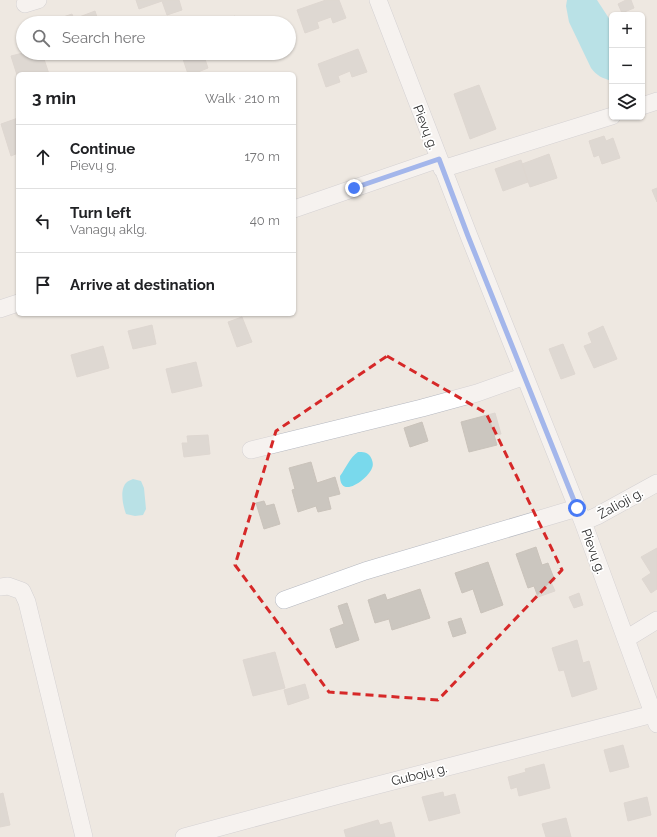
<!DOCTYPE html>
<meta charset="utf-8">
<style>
:root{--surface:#fff;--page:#f2f2f2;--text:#202124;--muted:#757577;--line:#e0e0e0}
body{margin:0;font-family:Raleway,sans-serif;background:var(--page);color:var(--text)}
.controls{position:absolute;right:12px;top:12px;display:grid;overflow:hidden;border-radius:6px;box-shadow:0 1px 3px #0004}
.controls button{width:36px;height:36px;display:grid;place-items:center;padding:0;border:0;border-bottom:1px solid var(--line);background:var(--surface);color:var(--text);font:20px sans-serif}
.stop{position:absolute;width:12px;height:12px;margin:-9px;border:3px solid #487af5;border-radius:50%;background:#fff}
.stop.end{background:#487af5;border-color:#fff;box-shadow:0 1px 4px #0008}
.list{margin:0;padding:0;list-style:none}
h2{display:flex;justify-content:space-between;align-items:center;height:52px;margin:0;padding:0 16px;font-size:17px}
h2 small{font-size:13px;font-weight:400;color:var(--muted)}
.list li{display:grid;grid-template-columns:26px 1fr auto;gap:12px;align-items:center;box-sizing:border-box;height:64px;padding:0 16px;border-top:1px solid var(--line)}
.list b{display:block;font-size:15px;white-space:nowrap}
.list p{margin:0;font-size:13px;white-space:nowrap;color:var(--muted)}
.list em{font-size:13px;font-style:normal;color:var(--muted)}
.icon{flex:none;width:22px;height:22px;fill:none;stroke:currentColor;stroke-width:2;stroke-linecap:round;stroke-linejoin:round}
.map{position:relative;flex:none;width:657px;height:837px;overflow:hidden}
.search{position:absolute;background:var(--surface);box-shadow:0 1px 3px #0004;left:16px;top:16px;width:280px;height:44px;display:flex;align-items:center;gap:10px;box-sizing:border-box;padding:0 14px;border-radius:22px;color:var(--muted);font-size:15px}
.panel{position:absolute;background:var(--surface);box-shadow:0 1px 3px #0004;left:16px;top:72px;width:280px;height:244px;border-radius:6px}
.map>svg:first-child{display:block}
</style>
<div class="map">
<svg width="657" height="837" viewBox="0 0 657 837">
<rect width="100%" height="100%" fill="#eee8e1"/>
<!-- water -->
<path fill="#79d9ec" d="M 567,0 L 597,0 L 612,23 L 612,81 C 602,78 597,76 591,68 L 569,22 L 566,6 Z
M 358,452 C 363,452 367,452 370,456 C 372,459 374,464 372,468 C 368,479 340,500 340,476 C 346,468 350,457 358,452 Z
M 133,479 L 141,481 L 144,488 L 146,509 L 143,515 L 135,516 L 126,514 C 123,506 119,489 127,482 C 128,481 131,480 133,479 Z"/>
<!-- building -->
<path fill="#cbc6bf" stroke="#cac3bb" d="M 136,0 L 179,0 L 182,10 L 167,15 L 162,1 L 139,9 Z
M 326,0 L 339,0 L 346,18 L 333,23 L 331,17 L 317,22 L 319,28 L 305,33 L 297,10 Z
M 626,0 L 631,0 L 634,8 L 622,13 L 618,4 Z
M 95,11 L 99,23 L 48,23 L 48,22 L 72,14 L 74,19 Z
M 235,16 L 238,23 L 214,23 Z
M 358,49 L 367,72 L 352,77 L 350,71 L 338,76 L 340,82 L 326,87 L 318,64 Z
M 23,53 L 42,53 L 49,74 L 18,74 L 18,78 L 11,56 Z
M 181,53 L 203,53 L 208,68 L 193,74 L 188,74 Z
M 218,53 L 234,53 L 220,58 Z
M 479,85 L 496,129 L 470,139 L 454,94 Z
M 18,118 L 18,153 L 11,156 L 1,124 Z
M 604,136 L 606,141 L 613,138 L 620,158 L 602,164 L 599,155 L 594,157 L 589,141 Z
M 549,154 L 557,178 L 530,187 L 522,164 Z
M 521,160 L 528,182 L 503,191 L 495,169 Z
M 657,188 L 657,202 L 652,190 Z
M 242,317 L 252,342 L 237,347 L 228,322 Z
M 152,325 L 156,344 L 133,349 L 128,331 Z
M 603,326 L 617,359 L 594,368 L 584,346 L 592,343 L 588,333 Z
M 563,344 L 575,374 L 561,379 L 549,349 Z
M 103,346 L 109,368 L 77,377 L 71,355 Z
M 196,362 L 202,386 L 172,393 L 166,369 Z
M 495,413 L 501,434 L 494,435 L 497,445 L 469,452 L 461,422 Z
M 422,422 L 428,441 L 410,447 L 404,428 Z
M 208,435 L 210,454 L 184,457 L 182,443 L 188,443 L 187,436 Z
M 311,462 L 317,483 L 335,477 L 340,494 L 328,497 L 331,509 L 318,512 L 316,506 L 298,512 L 292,490 L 295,489 L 289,468 Z
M 264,501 L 266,506 L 274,504 L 280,524 L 264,529 L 256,503 Z
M 536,547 L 542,565 L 548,563 L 555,581 L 551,582 L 555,591 L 538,597 L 534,586 L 528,588 L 516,554 Z
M 657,548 L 657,589 L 651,593 L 642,579 L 651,573 L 641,557 Z
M 488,562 L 503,605 L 481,613 L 473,589 L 462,593 L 455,573 Z
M 420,589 L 430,618 L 392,630 L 389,619 L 375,623 L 368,600 L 385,594 L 387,600 Z
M 579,593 L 583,605 L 574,608 L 569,597 Z
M 347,603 L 359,640 L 336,648 L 330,629 L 344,624 L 338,606 Z
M 461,618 L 466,633 L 453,637 L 448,622 Z
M 577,640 L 583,663 L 589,661 L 597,689 L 572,697 L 564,670 L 559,671 L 552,648 Z
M 275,652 L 285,688 L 253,696 L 243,660 Z
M 305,684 L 309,698 L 288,705 L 284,690 Z
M 623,745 L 629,767 L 610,772 L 604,750 Z
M 544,764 L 550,788 L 519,796 L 517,787 L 511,789 L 508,777 L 526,772 L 525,769 Z
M 443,792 L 444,797 L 455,794 L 460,813 L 429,821 L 422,797 Z
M 3,793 L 10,825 L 0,827 L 0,794 Z
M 647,797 L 651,815 L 628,821 L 624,803 Z
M 566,818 L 571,837 L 546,837 L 542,824 Z
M 378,820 L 380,825 L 391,822 L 395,837 L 346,837 L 344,830 Z"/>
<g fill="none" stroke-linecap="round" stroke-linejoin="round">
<defs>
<path id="minor" d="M 378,0 L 469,236 L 583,522 L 657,724
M 25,4 L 38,0
M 642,106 L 657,101
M 442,169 L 612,116
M 294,209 L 439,159
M 0,309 L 18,303
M 251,450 L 422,408 L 477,393 L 525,376
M 583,522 L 597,516 L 657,483
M 0,587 L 8,586 L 22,591 L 27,602 L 84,837
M 284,600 L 365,571 L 577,508
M 626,639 L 657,620
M 184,837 L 343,794 L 653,714"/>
</defs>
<!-- minor casing -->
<use href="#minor" stroke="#b5b8c0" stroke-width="18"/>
<!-- minor -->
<use href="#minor" stroke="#fff" stroke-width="17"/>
</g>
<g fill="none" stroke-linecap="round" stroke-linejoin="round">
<!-- route -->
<path stroke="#487af5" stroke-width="5" d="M 354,188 L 439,159 L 468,236 L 577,508"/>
</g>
<!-- marked area -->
<path d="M0 0H657V837H0ZM 387,356 L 486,413 L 562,570 L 438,700 L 329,692 L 235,565 L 276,431 Z" fill="#eee8e1" fill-opacity=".55" fill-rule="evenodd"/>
<path fill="none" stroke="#d62828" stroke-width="3" stroke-dasharray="8 5" stroke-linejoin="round" d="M 387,356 L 486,413 L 562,570 L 438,700 L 329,692 L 235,565 L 276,431 Z"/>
<g text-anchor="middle" stroke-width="3.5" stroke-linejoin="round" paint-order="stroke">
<!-- street labels -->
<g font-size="13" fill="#2e2e2e" stroke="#fff">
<text transform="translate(426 127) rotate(69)" y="5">Pievų g.</text>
<text transform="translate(620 503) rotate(-29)" y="5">Žalioji g.</text>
<text transform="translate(594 551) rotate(70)" y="5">Pievų g.</text>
<text transform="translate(419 774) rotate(-14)" y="5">Gubojų g.</text>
</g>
</g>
</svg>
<div class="controls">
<button>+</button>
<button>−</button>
<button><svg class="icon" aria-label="layers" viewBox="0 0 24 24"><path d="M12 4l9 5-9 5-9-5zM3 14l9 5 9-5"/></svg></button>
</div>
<div class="stop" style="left:577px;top:508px"></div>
<div class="stop end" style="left:354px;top:188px"></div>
<div class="search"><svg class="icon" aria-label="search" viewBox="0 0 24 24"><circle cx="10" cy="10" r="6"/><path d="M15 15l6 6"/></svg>Search here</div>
<section class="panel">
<h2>3 min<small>Walk · 210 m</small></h2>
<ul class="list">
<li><svg class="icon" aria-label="ahead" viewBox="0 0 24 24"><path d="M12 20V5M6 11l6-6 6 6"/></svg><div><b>Continue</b><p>Pievų g.</p></div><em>170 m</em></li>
<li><svg class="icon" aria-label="left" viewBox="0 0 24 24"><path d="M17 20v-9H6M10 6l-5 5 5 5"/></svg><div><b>Turn left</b><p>Vanagų aklg.</p></div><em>40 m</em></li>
<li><svg class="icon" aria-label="arrive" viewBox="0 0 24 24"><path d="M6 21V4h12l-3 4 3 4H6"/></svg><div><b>Arrive at destination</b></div></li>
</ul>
</section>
</div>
